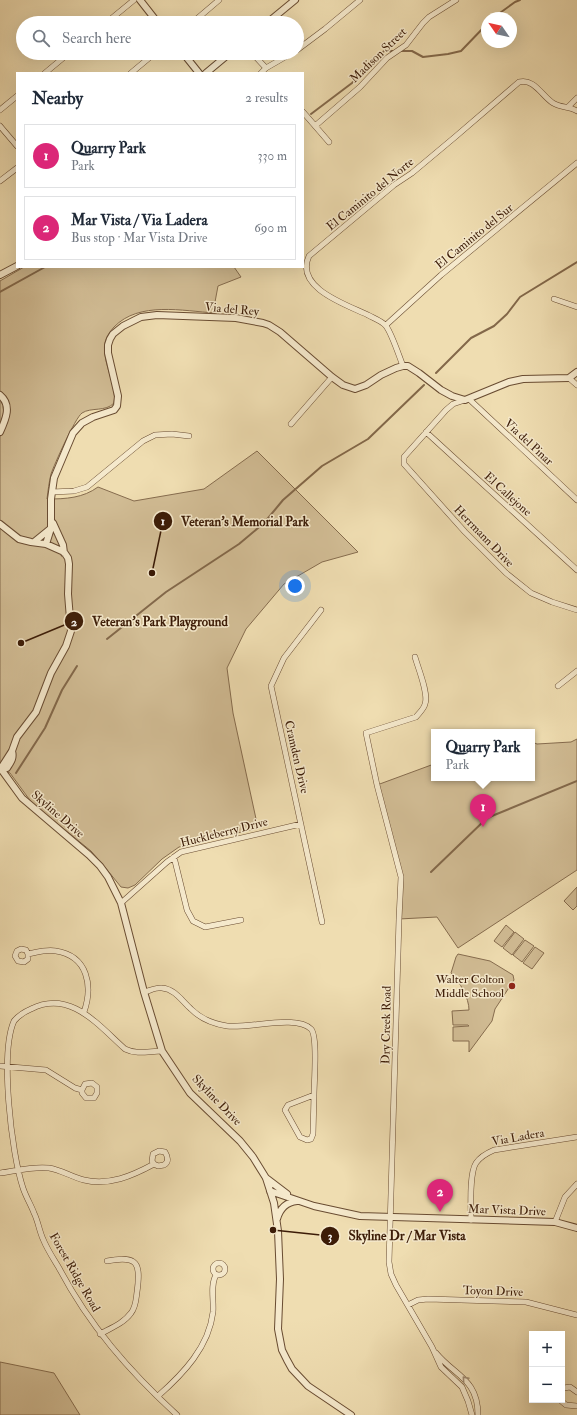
<!DOCTYPE html>
<meta charset="utf-8">
<style>
:root{--surface:#fff;--page:#f6f6f7;--text:#1f2937;--muted:#747a83;--line:#e0e1e3;--accent:#db2777}
body{margin:0;font-family:"IM FELL Double Pica",serif;background:var(--page);color:var(--text)}
.controls{position:absolute;right:12px;bottom:12px;display:grid;overflow:hidden;border-radius:0px;box-shadow:0 4px 16px #0002}
.controls button{width:36px;height:36px;display:grid;place-items:center;padding:0;border:0;border-bottom:1px solid var(--line);background:var(--surface);color:var(--text);font:20px sans-serif}
.compass{position:absolute;left:481px;top:12px;width:36px;height:36px;border-radius:50%;background:var(--surface);box-shadow:0 4px 16px #0002;rotate:304deg}
.you{position:absolute;left:295px;top:586px;width:14px;height:14px;margin:-10px;border:3px solid #fff;border-radius:50%;background:#1a73e8;box-shadow:0 0 0 6px #1a73e833}
.badge{display:grid;place-items:center;width:26px;height:26px;border-radius:50%;background:var(--accent);color:#fff;font-size:13px;font-weight:700}
.pin{position:absolute;translate:-50% -33px;filter:drop-shadow(0 1px 2px #0008)}
.pin::after{content:'';position:absolute;top:21px;width:14px;height:12px;background:inherit;clip-path:polygon(0 0,100% 0,50% 100%)}
.popup{position:absolute;left:431px;top:729px;width:104px;height:52px;box-sizing:border-box;display:grid;place-content:center;border-radius:0px;background:var(--surface);filter:drop-shadow(0 1px 3px #0005);font-size:13px;white-space:nowrap;color:var(--muted)}
.popup b{font-size:15px;color:var(--text)}
.popup::after{content:'';position:absolute;left:50%;top:100%;margin-left:-8px;border:8px solid transparent;border-top-color:var(--surface)}
.list{margin:0;padding:0;list-style:none}
h2{display:flex;justify-content:space-between;align-items:center;height:52px;margin:0;padding:0 16px;font-size:17px}
h2 small{font-size:13px;font-weight:400;color:var(--muted)}
.list li{display:grid;grid-template-columns:26px 1fr auto;gap:12px;align-items:center;box-sizing:border-box;height:64px;margin:0 8px 8px;padding:0 8px;border:1px solid var(--line);border-radius:0px}
.list b{display:block;font-size:15px;white-space:nowrap}
.list p{margin:0;font-size:13px;white-space:nowrap;color:var(--muted)}
.list em{font-size:13px;font-style:normal;color:var(--muted)}
.icon{flex:none;width:22px;height:22px;fill:none;stroke:currentColor;stroke-width:2;stroke-linecap:round;stroke-linejoin:round}
.map{position:relative;flex:none;width:577px;height:1415px;overflow:hidden}
.search{position:absolute;background:var(--surface);box-shadow:0 4px 16px #0002;left:16px;top:16px;width:288px;height:44px;display:flex;align-items:center;gap:10px;box-sizing:border-box;padding:0 14px;border-radius:22px;color:var(--muted);font-size:15px}
.panel{position:absolute;background:var(--surface);box-shadow:0 4px 16px #0002;left:16px;top:72px;width:288px;height:196px;border-radius:0px}
.map>svg:first-child{display:block}
</style>
<div class="map">
<svg width="577" height="1415" viewBox="0 0 577 1415">
<rect width="100%" height="100%" fill="#efddb1"/>
<filter id="stains"><feTurbulence type="fractalNoise" baseFrequency=".005" numOctaves="4"/><feColorMatrix values="0 0 0 0 .2 0 0 0 0 .09 0 0 0 0 .02 0 0 0 .5 -.17"/></filter>
<radialGradient id="worn" r=".72"><stop offset=".6" stop-color="#630" stop-opacity="0"/><stop offset="1" stop-color="#630" stop-opacity=".3"/></radialGradient>
<!-- green -->
<path fill="#d1bc94" stroke="#866c4e" d="M 24,267 L 234,267 L 241,277 L 218,286 L 215,302 L 215,313 C 183,311 139,301 114,327 C 106,336 103,343 105,355 C 106,367 117,391 114,403 C 106,412 91,407 82,413 C 75,418 54,465 51,474 C 49,482 48,491 47,499 C 66,499 83,498 98,487 L 134,501 L 204,489 L 257,451 L 358,552 L 322,562 L 284,584 L 246,629 L 227,668 L 233,713 L 258,828 L 179,847 L 162,859 L 135,885 L 128,888 L 121,887 L 104,866 L 91,851 L 32,803 L 10,773 L 0,770 L 0,281 Z
M 577,739 L 577,870 L 458,948 L 437,917 L 399,919 L 401,877 L 377,785 L 434,764 L 434,778 L 532,778 L 532,742 L 537,744 L 571,742 Z
M 577,887 L 577,906 L 573,910 L 564,901 Z
M 506,925 L 514,932 L 502,947 L 494,941 Z
M 515,932 L 524,939 L 512,955 L 503,948 Z
M 525,940 L 534,946 L 522,962 L 513,955 Z
M 535,947 L 544,953 L 532,969 L 523,963 Z
M 458,954 L 490,961 L 513,975 L 514,980 L 495,1009 L 492,1021 L 469,1052 L 469,1041 L 453,1041 L 453,1027 L 469,1026 L 468,1025 L 453,1025 L 452,1011 L 469,1010 C 469,998 460,982 451,973 L 456,957 Z
M 0,1362 L 54,1373 L 80,1415 L 0,1415 Z"/>
<g fill="none" stroke-linecap="round" stroke-linejoin="round">
<!-- stream -->
<path stroke="#83684a" stroke-width="2" d="M 493,18 L 515,2 L 520,0
M 399,51 L 412,51 L 423,57 L 448,54 L 461,51 L 487,24
M 311,114 L 352,83 L 384,51 L 395,51
M 0,292 L 45,267
M 436,373 L 471,338 L 494,326 L 507,314 L 520,297 L 577,262
M 107,639 L 166,592 L 239,544 L 264,523 L 283,500 L 322,466 L 368,439 L 424,385
M 16,773 L 45,728 L 62,690 L 77,666
M 431,872 L 487,818 L 577,781"/>
<defs>
<path id="minor" d="M 106,23 L 134,0
M 192,23 L 219,0
M 297,50 L 325,29 L 360,0
M 252,53 L 266,68
M 45,73 L 69,53
M 131,73 L 155,53
M 261,73 L 266,68 L 292,53
M 568,107 L 577,98
M 0,110 L 17,96
M 303,112 L 329,142
M 0,126 L 17,146
M 315,126 L 360,87 L 387,58 L 406,45 L 423,23 L 429,17 L 456,0
M 0,181 L 17,168
M 554,299 L 577,307
M 386,325 L 441,275 L 577,163
M 403,366 C 399,356 392,334 386,326 C 382,321 373,318 368,315 C 347,305 294,288 309,256 L 394,185 L 412,173 L 455,137 L 519,82 C 534,78 542,96 553,103 C 561,108 569,106 577,111
M 569,378 L 577,385
M 469,399 L 577,500
M 465,400 L 453,404 L 446,410 L 404,457 L 404,464 L 465,532 L 506,573 L 531,593 L 552,602 L 577,610
M 291,424 L 332,377
M 426,432 L 577,570
M 52,492 L 74,491 L 87,487 L 143,441 L 155,435 L 172,434 L 189,436
M 321,610 L 284,658 L 271,686 L 322,922
M 415,657 C 418,668 429,694 425,704 C 424,709 419,713 416,717 L 366,733 L 377,785 L 401,877 L 399,919 L 389,1262 L 391,1274 L 396,1285 L 432,1347 L 441,1367 L 462,1387 L 468,1401 L 472,1415
M 558,686 L 577,671
M 174,857 L 187,910 L 193,921 L 205,927 L 241,920
M 121,903 L 167,862 L 181,852 L 301,824
M 28,954 L 28,959 L 24,962 L 18,961 L 15,956 L 17,951 L 21,949 L 26,950 L 28,954 C 38,952 47,949 56,951 C 88,956 93,986 84,1012
M 144,992 C 149,991 156,987 162,988 C 175,989 182,1001 191,1009 C 200,1018 214,1024 227,1026 C 248,1029 296,1014 311,1029 C 318,1036 314,1082 314,1095
M 162,1051 C 149,1051 137,1055 125,1049 C 98,1025 70,989 31,1009 C 24,1012 19,1015 14,1021 C 0,1052 11,1152 23,1188 C 26,1197 31,1205 34,1213 C 38,1221 39,1230 43,1239 C 47,1249 53,1258 59,1268 C 89,1325 129,1371 177,1415
M 0,1066 L 46,1070 L 75,1088 L 82,1090 L 82,1093 L 86,1098 L 94,1098 L 97,1093 L 97,1087 L 92,1083 L 85,1084 L 82,1090
M 314,1095 L 313,1134 L 311,1139 L 307,1140 L 300,1137 L 285,1110 L 288,1105 Z
M 0,1173 C 16,1171 32,1166 49,1168 C 61,1170 72,1177 84,1180 C 109,1186 132,1176 154,1164 L 158,1166 L 164,1165 C 169,1162 168,1157 165,1152 L 159,1151 L 153,1154 L 152,1161 L 154,1164
M 471,1220 C 471,1206 469,1174 476,1163 C 480,1157 487,1153 494,1150 L 577,1137
M 555,1222 L 565,1197 L 577,1184
M213 1269a6 6 0 1 1 12 0a6 6 0 1 1-12 0Z
M 408,1305 L 418,1300 L 428,1299 L 526,1302 L 577,1315
M 100,1334 C 111,1328 124,1323 131,1313 C 136,1307 136,1299 137,1292 C 141,1263 138,1255 107,1261
M 436,1353 C 455,1376 478,1379 478,1415
M 562,1390 L 564,1388 L 570,1387 L 577,1392
M 158,1396 C 183,1374 209,1347 213,1312 C 214,1301 210,1285 216,1275
M 560,1400 L 566,1405 L 577,1406"/>
<path id="tertiary" d="M 140,0 L 158,23
M 267,23 L 295,0
M 183,53 L 199,73
M 206,73 L 230,53
M 0,275 L 17,266
M 0,395 C 12,405 6,419 0,432
M 53,523 L 63,545 L 64,553
M 0,524 L 19,539 L 31,542 L 46,544 L 64,552 L 68,558 L 69,564 L 68,594 L 71,631 L 66,646 L 51,673 L 36,712 L 17,737 L 12,751 L 3,765 L 1,769
M 34,542 L 50,529
M 46,544 L 51,528 L 51,499 L 54,478 L 73,433 L 82,423 L 93,417 L 114,410 L 117,406 L 118,396 L 108,353 L 108,345 L 110,339 L 113,334 L 123,326 L 141,317 L 157,315 L 236,318 L 263,323 L 269,325 L 280,332 L 332,377 L 343,385 L 355,389 L 366,385 L 381,375 L 396,368 L 403,366 L 408,366 L 419,373 L 441,390 L 452,396 L 465,400 L 509,382 L 523,379 L 569,378 L 577,372
M 1,769 L 22,798 L 89,855 L 100,866 L 108,877 L 121,903 L 144,992 L 162,1051 L 190,1093 L 240,1141 L 253,1157 L 266,1178 L 274,1203 L 278,1231 L 280,1279 L 278,1329 L 282,1350 L 287,1360 L 292,1369 L 308,1386 L 351,1415
M 1,769 L 7,768 C 11,762 14,758 12,751
M 266,1178 L 287,1194
M 270,1191 L 314,1206 L 360,1216 L 555,1222 L 577,1228
M 277,1219 C 280,1208 287,1202 297,1201"/>
</defs>
<!-- minor casing -->
<use href="#minor" stroke="#694c32" stroke-width="6"/>
<!-- tertiary casing -->
<use href="#tertiary" stroke="#694c32" stroke-width="8"/>
<!-- minor -->
<use href="#minor" stroke="#f5e9cc" stroke-width="5"/>
<!-- tertiary -->
<use href="#tertiary" stroke="#f5e9cc" stroke-width="6"/>
</g>
<!-- one-way arrows -->
<defs><path id="oneway-chevron" d="M-2-3.5L2.5 0L-2 3.5" fill="none" stroke-width="1.6" stroke-linecap="round" stroke-linejoin="round"/></defs>
<use stroke="#a28d73" href="#oneway-chevron" transform="translate(465 1379) rotate(-131)"/>
<!-- markers -->
<circle fill="#8f2418" stroke="#f5e9cc" stroke-width="1.5" cx="512" cy="986" r="4"/>
<g text-anchor="middle" stroke-width="3" stroke-linejoin="round" paint-order="stroke">
<!-- street labels -->
<g font-size="12" fill="#3c1c07" stroke="#f5e9cc">
<text transform="translate(378 55) rotate(-44)" y="4">Madison Street</text>
<text transform="translate(370 194) rotate(-39)" y="4">El Caminito del Norte</text>
<text transform="translate(474 236) rotate(-39)" y="4">El Caminito del Sur</text>
<text transform="translate(232 309) rotate(5)" y="4">Via del Rey</text>
<text transform="translate(529 442) rotate(43)" y="4">Via del Pinar</text>
<text transform="translate(508 494) rotate(42)" y="4">El Callejone</text>
<text transform="translate(484 536) rotate(46)" y="4">Herrmann Drive</text>
<text transform="translate(297 757) rotate(77)" y="4">Cramden Drive</text>
<text transform="translate(58 814) rotate(41)" y="4">Skyline Drive</text>
<text transform="translate(224 832) rotate(-14)" y="4">Huckleberry Drive</text>
<text transform="translate(386 1025) rotate(-89)" y="4">Dry Creek Road</text>
<text transform="translate(217 1100) rotate(46)" y="4">Skyline Drive</text>
<text transform="translate(518 1137) rotate(-10)" y="4">Via Ladera</text>
<text transform="translate(507 1210) rotate(2)" y="4">Mar Vista Drive</text>
<text transform="translate(75 1272) rotate(60)" y="4">Forest Ridge Road</text>
<text transform="translate(493 1291) rotate(2)" y="4">Toyon Drive</text>
</g>
<!-- poi labels -->
<g font-size="12" fill="#3c1c07" stroke="#f5e9cc" text-anchor="end">
<text x="504" y="983">Walter Colton<tspan x="504" dy="14">Middle School</tspan></text>
</g>
</g>
<!-- callouts -->
<path fill="none" stroke="#3c1c07" stroke-width="1.5" d="M152 573L163 521M21 643L74 621M273 1230L330 1236"/>
<g fill="#3c1c07" stroke="#f5e9cc" stroke-width="1.5">
<circle cx="152" cy="573" r="4"/>
<circle cx="21" cy="643" r="4"/>
<circle cx="273" cy="1230" r="4"/>
<circle cx="163" cy="521" r="10"/>
<circle cx="74" cy="621" r="10"/>
<circle cx="330" cy="1236" r="10"/>
</g>
<g font-size="12" text-anchor="middle" font-weight="bold" fill="#fff">
<text x="163" y="525">1</text>
<text x="74" y="626">2</text>
<text x="330" y="1240">3</text>
</g>
<g font-size="13" text-anchor="middle" font-weight="bold" fill="#3c1c07" stroke="#f5e9cc" stroke-width="3" stroke-linejoin="round" paint-order="stroke">
<text x="245" y="526">Veteran's Memorial Park</text>
<text x="160" y="626">Veteran's Park Playground</text>
<text x="407" y="1240">Skyline Dr / Mar Vista</text>
</g>
<rect width="100%" height="100%" filter="url(#stains)"/>
<rect width="100%" height="100%" fill="url(#worn)"/>
</svg>
<div class="controls">
<button>+</button>
<button>−</button>
</div>
<svg class="compass" viewBox="-18 -18 36 36"><path d="M0-13l5 13h-10z" fill="#e53935"/><path d="M0 13l5-13h-10z" fill="#747a83"/></svg>
<div class="you"></div>
<div class="pin badge" style="left:483px;top:827px">1</div>
<div class="popup"><b>Quarry Park</b>Park</div>
<div class="pin badge" style="left:440px;top:1212px">2</div>
<div class="search"><svg class="icon" aria-label="search" viewBox="0 0 24 24"><circle cx="10" cy="10" r="6"/><path d="M15 15l6 6"/></svg>Search here</div>
<section class="panel">
<h2>Nearby<small>2 results</small></h2>
<ul class="list">
<li><span class="badge">1</span><div><b>Quarry Park</b><p>Park</p></div><em>330 m</em></li>
<li><span class="badge">2</span><div><b>Mar Vista / Via Ladera</b><p>Bus stop · Mar Vista Drive</p></div><em>690 m</em></li>
</ul>
</section>
</div>
